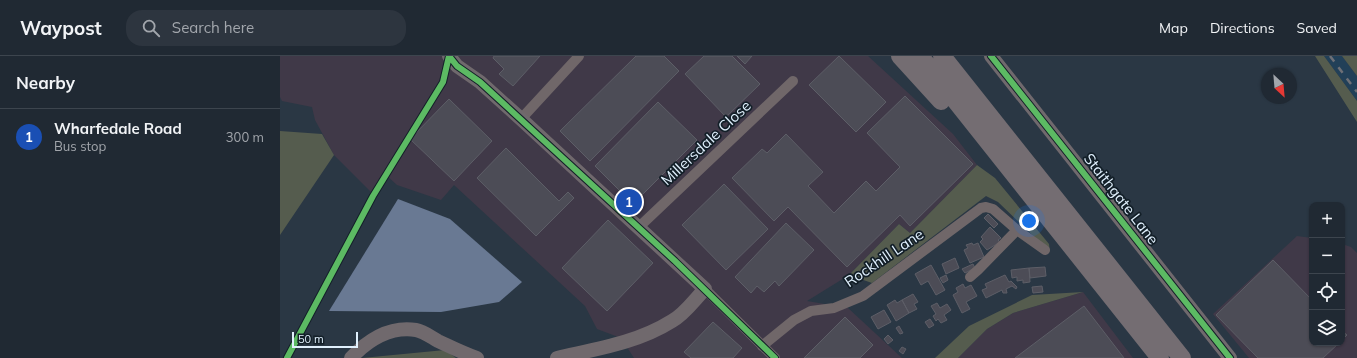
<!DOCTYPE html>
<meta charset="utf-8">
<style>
:root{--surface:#202933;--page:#2d353f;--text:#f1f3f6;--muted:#a2a6ac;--line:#3d454e;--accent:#1a73e8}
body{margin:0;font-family:Mulish,sans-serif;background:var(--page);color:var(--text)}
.controls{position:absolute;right:12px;bottom:12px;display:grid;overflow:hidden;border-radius:8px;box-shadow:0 1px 3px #0004}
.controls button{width:36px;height:36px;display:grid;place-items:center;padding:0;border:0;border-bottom:1px solid var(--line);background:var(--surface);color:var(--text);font:20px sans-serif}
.compass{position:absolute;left:981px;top:12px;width:36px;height:36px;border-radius:50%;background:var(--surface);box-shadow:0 1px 3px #0004;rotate:154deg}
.scale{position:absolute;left:12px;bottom:10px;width:66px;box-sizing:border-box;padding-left:4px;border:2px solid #e0f0fd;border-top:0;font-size:11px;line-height:14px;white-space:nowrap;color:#e0f0fd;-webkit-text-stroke:3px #131f28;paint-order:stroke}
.you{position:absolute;left:749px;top:165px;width:14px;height:14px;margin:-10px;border:3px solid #fff;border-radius:50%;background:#1a73e8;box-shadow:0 0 0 6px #1a73e833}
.badge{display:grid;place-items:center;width:26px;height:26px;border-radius:50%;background:var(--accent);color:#fff;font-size:13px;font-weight:700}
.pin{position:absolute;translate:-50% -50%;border:2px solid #fff;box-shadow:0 1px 4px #0006}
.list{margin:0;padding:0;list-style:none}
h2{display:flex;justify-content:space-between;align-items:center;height:52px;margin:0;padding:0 16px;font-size:17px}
h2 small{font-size:13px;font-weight:400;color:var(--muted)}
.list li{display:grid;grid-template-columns:26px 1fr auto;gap:12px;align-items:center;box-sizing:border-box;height:56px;padding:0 16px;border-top:1px solid var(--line)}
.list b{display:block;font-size:15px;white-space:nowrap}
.list p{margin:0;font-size:13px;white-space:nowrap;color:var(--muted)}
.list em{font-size:13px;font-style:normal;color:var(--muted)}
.icon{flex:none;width:22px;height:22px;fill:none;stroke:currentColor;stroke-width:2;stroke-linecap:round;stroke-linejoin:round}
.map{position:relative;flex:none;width:1077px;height:302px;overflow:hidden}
header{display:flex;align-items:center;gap:24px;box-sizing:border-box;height:56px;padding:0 20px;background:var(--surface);border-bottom:1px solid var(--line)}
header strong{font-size:19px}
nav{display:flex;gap:22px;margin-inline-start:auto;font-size:14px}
.search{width:280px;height:36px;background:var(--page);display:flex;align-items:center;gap:10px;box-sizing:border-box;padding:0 14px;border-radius:16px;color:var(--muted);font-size:15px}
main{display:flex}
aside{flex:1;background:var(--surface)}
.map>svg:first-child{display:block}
</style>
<header>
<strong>Waypost</strong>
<div class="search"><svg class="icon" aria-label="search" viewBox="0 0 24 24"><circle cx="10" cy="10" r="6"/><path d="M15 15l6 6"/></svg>Search here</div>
<nav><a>Map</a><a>Directions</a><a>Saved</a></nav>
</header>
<main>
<aside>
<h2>Nearby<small></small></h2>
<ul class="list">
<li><span class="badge" style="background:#1a4fb4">1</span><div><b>Wharfedale Road</b><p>Bus stop</p></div><em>300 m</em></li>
</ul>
</aside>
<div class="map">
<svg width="1077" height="302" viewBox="0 0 1077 302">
<rect width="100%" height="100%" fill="#2a3744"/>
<!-- built -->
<path fill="#224058" d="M 1044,0 L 1062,0 L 1077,20 L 1077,45 Z"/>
<!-- industrial -->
<path fill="#403948" d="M 0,0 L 588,0 L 673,78 L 697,109 L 630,177 L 619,168 L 569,219 L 527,245 L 568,252 L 622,302 L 354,302 L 341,282 L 317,273 L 305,250 L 174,129 L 161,144 L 117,129 L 104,117 L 92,137 L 54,99 L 35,64 L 32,51 L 2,45 L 0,41 Z
M 1017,180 L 1032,182 L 1032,287 L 1062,287 L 1062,188 L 1071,191 L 1077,197 L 1077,302 L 969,302 L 933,258 Z
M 803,236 L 853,302 L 678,302 L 707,273 L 733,257 Z"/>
<!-- green -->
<path fill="#555c4e" d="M 1035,0 L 1044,0 L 1077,45 L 1077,66 Z
M 1062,0 L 1077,0 L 1077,20 Z
M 0,75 L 42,78 L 54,99 L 0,179 Z
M 697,109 L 715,122 L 769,188 L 770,196 L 718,146 L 706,140 L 592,227 L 569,219 L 619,168 L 630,177 Z
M 803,236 L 733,257 L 707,273 L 678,302 L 655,302 L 689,270 L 752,239 Z
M 165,294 L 176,302 L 82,302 Z"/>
<!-- water -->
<path fill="#697993" d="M 118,143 L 170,163 L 242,226 L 219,246 L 161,256 L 49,255 Z"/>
<!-- building -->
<path fill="#4c4c56" stroke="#5d5e67" d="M 214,0 L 260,0 L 233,30 L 219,18 L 224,13 L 213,2 Z
M 356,0 L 384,0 L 399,15 L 310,105 L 280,75 Z
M 424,0 L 452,0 L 480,28 L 446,61 L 405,18 Z
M 457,0 L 472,0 L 465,8 Z
M 559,0 L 606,46 L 576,76 L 529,29 Z
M 625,40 L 693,108 L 630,170 L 620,159 L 567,211 L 508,151 L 494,165 L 452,122 L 482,93 L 487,97 L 506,78 L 543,116 L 528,130 L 554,157 L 586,125 L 596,135 L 620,111 L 587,77 Z
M 169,43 L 212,85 L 174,125 L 130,83 Z
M 378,46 L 417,84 L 353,148 L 315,110 Z
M 226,92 L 279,145 L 288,136 L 294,142 L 256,180 L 197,122 Z
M 444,128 L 488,173 L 446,214 L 402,169 Z
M 708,158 L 718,168 L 714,172 L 704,162 Z
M 328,164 L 373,207 L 327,255 L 282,212 Z
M 506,167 L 534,194 L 499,230 L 495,225 L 484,236 L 477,230 L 471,237 L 455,221 Z
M 710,171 L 721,182 L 718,184 L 720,186 L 707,194 L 700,186 L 703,183 L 701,181 Z
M 692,187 L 693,189 L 698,187 L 704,201 L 690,207 L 684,194 L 688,192 L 686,189 Z
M 675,202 L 679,212 L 666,218 L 662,208 Z
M 993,204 L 1032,244 L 1032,287 L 1059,287 L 1043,302 L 978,302 L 936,259 Z
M 693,208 L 695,212 L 685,217 L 682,213 Z
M 651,209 L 665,234 L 656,239 L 648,225 L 641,229 L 635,218 Z
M 765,211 L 766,220 L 750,222 L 749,212 Z
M 749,212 L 750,226 L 743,227 L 743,224 L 737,225 L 737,221 L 732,222 L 731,214 Z
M 666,219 L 668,224 L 663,227 L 660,222 Z
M 725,219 L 729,226 L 731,225 L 737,231 L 736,233 L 732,230 L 726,233 L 727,237 L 723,237 L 722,234 L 706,242 L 702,234 L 707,232 L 705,228 Z
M 683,228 L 685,232 L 691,229 L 697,240 L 686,246 L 690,253 L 682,257 L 673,239 L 678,236 L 676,232 Z
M 762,230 L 763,236 L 753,237 L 752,231 Z
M 633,238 L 638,246 L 634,248 L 637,253 L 629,257 L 622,244 Z
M 615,244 L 617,247 L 622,244 L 629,257 L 616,265 L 607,249 Z
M 657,247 L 660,252 L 667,248 L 671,254 L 664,259 L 667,264 L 661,267 L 658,263 L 656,265 L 653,260 L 656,258 L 651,250 Z
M 804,250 L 844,302 L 735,302 Z
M 604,254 L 611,266 L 598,273 L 591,261 Z
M 565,261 L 593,289 L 580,302 L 524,302 Z
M 650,263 L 654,269 L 649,272 L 645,266 Z
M 433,266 L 462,292 L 453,302 L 411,302 L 404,296 Z
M 619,270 L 623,277 L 620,278 L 616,272 Z
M 1062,275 L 1067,279 L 1062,284 Z
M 608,279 L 613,284 L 608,288 L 604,283 Z
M 622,291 L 626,293 L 623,298 L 619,295 Z"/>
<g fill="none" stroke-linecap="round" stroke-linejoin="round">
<!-- street -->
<path stroke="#706769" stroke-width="10" d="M 241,63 L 299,0
M 359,171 L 513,25
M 690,221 L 698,214 L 737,174
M 425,233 L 495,302
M 482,290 L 514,264 L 531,255 L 554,252 L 583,240 L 701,152 L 706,151 L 713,153 L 737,174 L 765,194"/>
<!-- secondary -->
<path stroke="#70696d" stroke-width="14" d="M 169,0 L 177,10 L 200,26 L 241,63 L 425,233 C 415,243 405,258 392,265 C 357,287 316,293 277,302
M 711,0 L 950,302
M 71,302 C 88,284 110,270 136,274 C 143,275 151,281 158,285 C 171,291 183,297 197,302"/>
<!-- highway -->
<path stroke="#746d72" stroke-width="18" d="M 620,0 L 661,45
M 640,0 L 880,302
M 662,0 L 902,302"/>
<!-- rail -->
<path stroke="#6e7077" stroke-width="2.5" stroke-dasharray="7 7" stroke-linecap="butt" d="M 1050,0 L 1077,36"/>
<defs>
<path id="cycleway" d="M 169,0 L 177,10 L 200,26 L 395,205 L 495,302
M 711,0 L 950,302
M 7,302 L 93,140 L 163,26 L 169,0"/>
</defs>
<!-- cycleway casing -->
<use href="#cycleway" stroke="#131f28" stroke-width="8"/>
<!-- cycleway -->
<use href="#cycleway" stroke="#5cba63" stroke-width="6"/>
</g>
<g text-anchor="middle" stroke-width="3.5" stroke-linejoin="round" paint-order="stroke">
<!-- street labels -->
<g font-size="15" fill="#e0f0fd" stroke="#131f28">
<text transform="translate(426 87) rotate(-43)" y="5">Millersdale Close</text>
<text transform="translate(841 143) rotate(52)" y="5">Staithgate Lane</text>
<text transform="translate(604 202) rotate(-34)" y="5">Rockhill Lane</text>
</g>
</g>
</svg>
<div class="controls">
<button>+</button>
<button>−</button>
<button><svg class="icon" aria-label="locate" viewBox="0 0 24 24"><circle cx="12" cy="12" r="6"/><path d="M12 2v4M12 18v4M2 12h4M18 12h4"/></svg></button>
<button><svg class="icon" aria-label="layers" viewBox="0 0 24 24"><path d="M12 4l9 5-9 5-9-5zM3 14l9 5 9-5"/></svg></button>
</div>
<svg class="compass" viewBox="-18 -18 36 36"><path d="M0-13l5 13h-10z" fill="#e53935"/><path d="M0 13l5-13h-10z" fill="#a2a6ac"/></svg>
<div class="scale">50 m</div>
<div class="you"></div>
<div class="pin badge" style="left:349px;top:146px;background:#1a4fb4">1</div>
</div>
</main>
